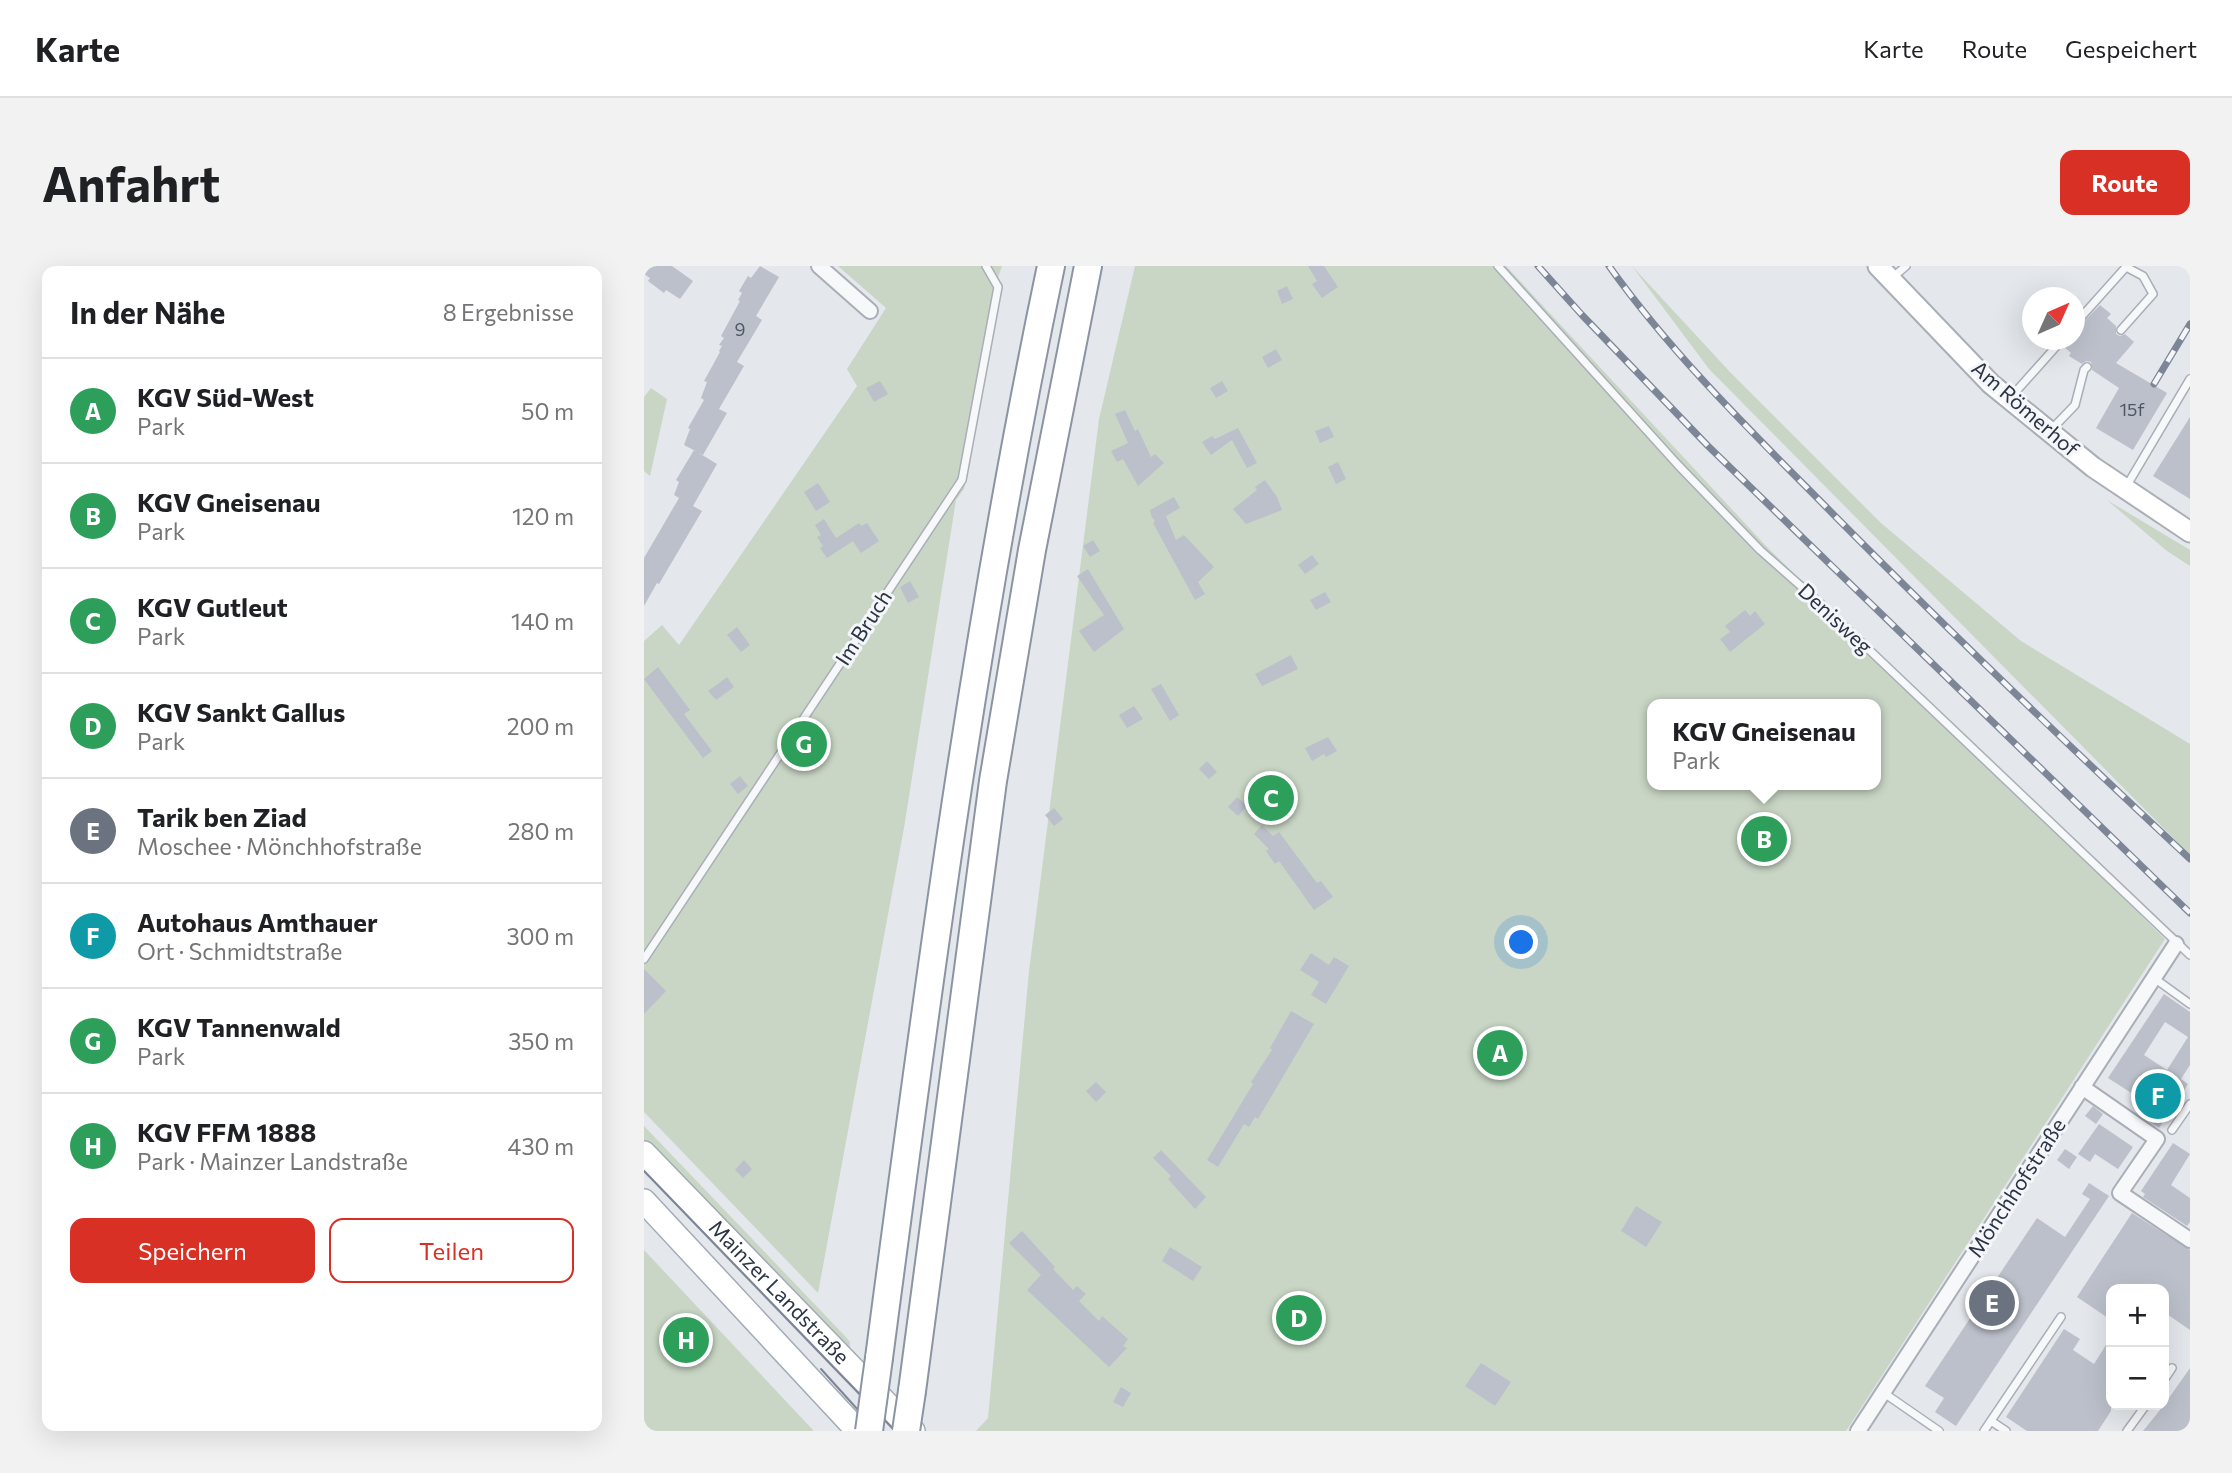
<!DOCTYPE html>
<html lang="de">
<head>
<meta charset="utf-8">
<style>
  body { margin:0; font-family:Commissioner,sans-serif; background:#f2f2f2; color:#202124 }
  .controls { position:absolute; right:21px; bottom:21px; display:grid; overflow:hidden; border-radius:14px; box-shadow:0 7px 28px #0002 }
  .controls button { width:63px; height:63px; display:grid; place-items:center; padding:0; border:0; border-bottom:2px solid #e0e0e0; background:#fff; color:#202124; font:35px sans-serif }
  .compass { position:absolute; left:1378px; top:21px; width:63px; height:63px; border-radius:50%; background:#fff; box-shadow:0 7px 28px #0002; rotate:45deg }
  .you { position:absolute; left:878px; top:677px; width:24px; height:24px; margin:-18px; border:5px solid #fff; border-radius:50%; background:#1a73e8; box-shadow:0 0 0 10px #1a73e833 }
  .badge { display:grid; place-items:center; width:46px; height:46px; border-radius:50%; background:#d93025; color:#fff; font-size:23px; font-weight:700 }
  .pin { position:absolute; translate:-50% -50%; border:4px solid #fff; box-shadow:0 2px 7px #0006 }
  .popup { position:absolute; left:1003px; top:433px; width:234px; height:91px; box-sizing:border-box; display:grid; place-content:center; border-radius:14px; background:#fff; filter:drop-shadow(0 2px 5px #0005); font-size:23px; white-space:nowrap; color:#757577 }
  .popup b { font-size:26px; color:#202124 }
  .popup::after { content:''; position:absolute; left:50%; top:100%; margin-left:-14px; border:14px solid transparent; border-top-color:#fff }
  .list { margin:0; padding:0; list-style:none }
  h2 { display:flex; justify-content:space-between; align-items:center; height:91px; margin:0; padding:0 28px; font-size:30px }
  h2 small { font-size:23px; font-weight:400; color:#757577 }
  .list li { display:grid; grid-template-columns:46px 1fr auto; gap:21px; align-items:center; box-sizing:border-box; height:105px; padding:0 28px; border-top:2px solid #e0e0e0 }
  .list b { display:block; font-size:26px; white-space:nowrap }
  .list p { margin:0; font-size:23px; white-space:nowrap; color:#757577 }
  .list em { font-size:23px; font-style:normal; color:#757577 }
  .actions { display:flex; gap:14px; padding:21px 28px }
  .actions a { flex:1; padding:16px 0; border:2px solid #d93025; border-radius:14px; text-align:center; font-size:24px; color:#d93025 }
  .actions .main { background:#d93025; color:#fff }
  .map { position:relative; flex:none; width:1546px; height:1165px; overflow:hidden; border-radius:14px }
  header { display:flex; align-items:center; gap:42px; box-sizing:border-box; height:98px; padding:0 35px; background:#fff; border-bottom:2px solid #e0e0e0 }
  header strong { font-size:33px }
  nav { display:flex; gap:38px; margin-inline-start:auto; font-size:24px }
  .intro { display:flex; align-items:center; justify-content:space-between; box-sizing:border-box; height:168px; padding:0 42px }
  h1 { margin:0; font-size:49px }
  .button { padding:18px 32px; border-radius:14px; background:#d93025; color:#fff; font-size:24px; font-weight:700 }
  main { display:flex; gap:42px; padding:0 42px }
  aside { flex:1; background:#fff; border-radius:14px; box-shadow:0 7px 28px #0002 }
  .map>svg:first-child { display:block }
</style>
</head>
<body>
<header>
<strong>Karte</strong>
<nav><a>Karte</a><a>Route</a><a>Gespeichert</a></nav>
</header>
<div class="intro"><h1>Anfahrt</h1><a class="button">Route</a></div>
<main>
<aside>
<h2>In der Nähe<small>8 Ergebnisse</small></h2>
<ul class="list">
<li><span class="badge" style="background:#2e9e5b">A</span><div><b>KGV Süd-West</b><p>Park</p></div><em>50 m</em></li>
<li><span class="badge" style="background:#2e9e5b">B</span><div><b>KGV Gneisenau</b><p>Park</p></div><em>120 m</em></li>
<li><span class="badge" style="background:#2e9e5b">C</span><div><b>KGV Gutleut</b><p>Park</p></div><em>140 m</em></li>
<li><span class="badge" style="background:#2e9e5b">D</span><div><b>KGV Sankt Gallus</b><p>Park</p></div><em>200 m</em></li>
<li><span class="badge" style="background:#6b7280">E</span><div><b>Tarik ben Ziad</b><p>Moschee · Mönchhofstraße</p></div><em>280 m</em></li>
<li><span class="badge" style="background:#0f9aa8">F</span><div><b>Autohaus Amthauer</b><p>Ort · Schmidtstraße</p></div><em>300 m</em></li>
<li><span class="badge" style="background:#2e9e5b">G</span><div><b>KGV Tannenwald</b><p>Park</p></div><em>350 m</em></li>
<li><span class="badge" style="background:#2e9e5b">H</span><div><b>KGV FFM 1888</b><p>Park · Mainzer Landstraße</p></div><em>430 m</em></li>
</ul>
<div class="actions"><a class="main">Speichern</a><a>Teilen</a></div>
</aside>
<div class="map">
<svg width="1546" height="1165" viewBox="0 0 1546 1165">
  <rect width="100%" height="100%" fill="#e4e7ec"/>
  <path fill="#c9d6c5" fill-rule="evenodd" d="M194,0H358L354,12L359,19L320,223L312,234L260,562L174,1027L0,846V375L18,359L35,379L213,120L203,103L242,42Z
    M491,0H862L1122,280L1521,673L1202,1165H332L344,1152L385,705L455,153ZM1008,438H1232V519H1008Z
    M988,0L1086,106L1237,257L1377,375L1546,478V589L1065,103Z
    M7,122L23,133L6,210L0,205V131Z
    M1463,234L1546,284V300L1523,285Z
    M0,860L201,1070L206,1076L205,1089L0,875Z
    M0,984L169,1164V1165H0Z"/>
  <path fill="#bbc0ca" fill-rule="evenodd" d="M0,0H28L49,15L36,33L22,24L20,27L4,15L6,12L0,8Z
    M116,0L135,11L112,50L118,54L93,96L100,100L75,143L83,147L59,189L40,179L46,163L44,162L60,134L57,132L63,116L60,115L76,86L75,85L78,80L75,79L80,72L77,70L96,35L94,34L98,27L95,25L104,10L107,12Z
    M664,0H680L694,21L678,32L668,18L673,15Z
    M643,20L649,33L638,38L633,25Z
    M1456,39L1467,48L1463,52L1472,60V68L1476,70L1481,68L1490,76L1472,97L1523,127L1489,184L1452,162L1475,122L1448,104L1447,96L1442,95L1438,98L1425,90L1427,87L1420,81L1424,74H1431V65Z
    M632,83L638,94L624,102L618,91Z
    M236,115L244,128L230,136L222,122Z
    M578,115L584,125L572,132L566,122Z
    M481,144L491,165L494,163L507,191L511,188L520,197L494,220L479,193L473,196L467,185L484,177L471,148Z
    M1546,151V233L1509,210Z
    M685,160L690,171L676,177L671,165Z
    M594,162L613,197L603,202L588,174L567,189L558,176L568,170L571,173Z
    M50,184L73,198L49,240L58,245L15,318L13,317L0,340V292L35,232L30,229L35,216L32,214Z
    M694,196L702,213L692,218L684,201Z
    M621,214L633,231L638,244L602,258L589,243L613,224L611,221Z
    M174,217L186,236L172,245L160,226Z
    M530,231L536,242L522,250L532,274L540,269L570,301L554,316L561,328L551,334L509,257L511,256L507,249L506,244Z
    M180,253L192,272L215,257L217,260L223,257L235,275L217,287L209,275L183,292L176,282L179,280L173,271L177,269L171,259Z
    M449,274L456,285L446,291L439,280Z
    M668,289L675,298L661,308L654,299Z
    M444,303L480,363L450,386L435,365L460,349L433,310Z
    M266,315L275,331L264,337L256,321Z
    M681,326L687,336L672,344L666,334Z
    M1101,344L1106,350L1111,345L1121,358L1086,386L1076,373L1086,366L1081,360Z
    M93,361L106,379L97,386L83,369Z
    M647,389L654,403L618,420L611,408Z
    M14,401L46,444L40,448L68,485L59,492L0,413Z
    M83,411L90,421L72,434L64,425Z
    M517,418L535,449L526,455L507,423Z
    M490,440L499,453L483,462L475,449Z
    M684,471L693,485L682,491L680,488L668,495L661,482Z
    M563,495L573,506L565,513L555,503Z
    M96,510L104,520L94,528L86,518Z
    M593,531L603,540L594,550L584,541Z
    M410,542L419,553L410,560L401,549Z
    M618,559L629,570L635,566L673,617L677,615L689,631L670,644L635,595L631,598L622,585L625,583L610,568Z
    M667,687L685,699L690,691L705,700L682,738L667,729L675,716L656,704Z
    M0,703L22,725L0,748Z
    M1520,728L1546,746V799L1537,813L1544,818L1515,862L1503,854L1511,842L1464,812ZM1521,756L1544,771L1523,804L1500,789Z
    M647,745L670,758L614,853L611,851L605,861L600,858L574,901L563,894L609,818L607,816L628,784L626,782Z
    M452,816L462,826L452,836L442,825Z
    M1449,840L1459,848L1452,858L1441,850Z
    M1455,858L1489,881L1474,903L1451,888L1446,896L1434,888Z
    M1529,877L1546,888L1527,919L1546,932V956L1543,960L1499,931L1501,928L1497,925Z
    M1421,883L1433,891L1425,903L1413,894Z
    M517,884L562,931L551,943L524,913L527,910L509,892Z
    M100,894L108,903L99,912L91,904Z
    M1445,917L1465,930L1312,1160L1291,1146L1300,1132L1281,1120L1393,952L1421,971L1446,933L1438,928Z
    M992,940L1018,956L1002,981L977,965Z
    M1488,947L1546,984V1064L1520,1046V1023H1467V1054L1433,1031Z
    M378,965L411,1001L409,1003L429,1024L433,1020L442,1028L435,1035L455,1055L458,1050L484,1073L479,1080L483,1082L465,1101L383,1024L397,1009L365,977Z
    M526,981L558,1001L549,1015L518,995Z
    M1420,1063L1436,1073L1429,1084L1450,1098L1467,1071V1145L1454,1165H1383L1362,1151Z
    M837,1097L867,1116L851,1140L821,1120Z
    M1546,1102V1165H1499L1520,1139Z
    M477,1121L487,1127L479,1141L469,1136Z"/>
  <g fill="none" stroke-linecap="round" stroke-linejoin="round">
    <defs>
      <path id="service" d="M854,0L1034,199L1116,284L1176,337L1546,689
        M1249,11L1262,0
        M1430,59L1482,1L1499,10L1509,28L1477,64
        M1367,131L1418,74
        M1406,165L1431,139L1440,104L1443,101
        M1482,221L1546,113
        M0,693L318,214L354,21L342,0
        M1510,712L1546,738
        M1528,864L1546,838
        M1520,1114L1528,1102
        M1240,1127L1295,1165
        M1347,1155L1362,1165
        M1340,1165L1417,1051
        M1483,1165L1502,1139"/>
      <path id="minor" d="M175,0L226,45
        M1438,821L1513,873L1476,927L1546,974
        M1214,1165L1532,678"/>
      <path id="secondary" d="M1234,0L1347,118L1449,201L1546,266"/>
      <g id="primary">
        <path id="s1" d="M0,887L269,1165"/>
        <path d="M0,935L214,1165"/>
      </g>
      <path id="motorway" d="M235,1092C283,727 331,361 407,0
        M268,1125L349,515L388,284L444,0"/>
    </defs>
    <use href="#service" stroke="#a9aeb7" stroke-width="10"/>
    <use href="#minor" stroke="#a9aeb7" stroke-width="18"/>
    <use href="#secondary" stroke="#a9aeb7" stroke-width="23"/>
    <use href="#primary" stroke="#a3abb8" stroke-width="26"/>
    <use href="#motorway" stroke="#8b94a3" stroke-width="30"/>
    <use href="#service" stroke="#f7f8fa" stroke-width="7"/>
    <use href="#minor" stroke="#f7f8fa" stroke-width="14"/>
    <use href="#secondary" stroke="#fff" stroke-width="19"/>
    <use href="#primary" stroke="#fff" stroke-width="23"/>
    <use href="#motorway" stroke="#fff" stroke-width="26"/>
    <path stroke="#7d8696" stroke-width="2" d="M0,905L251,1165
      M177,1103L233,1165"/>
    <defs>
      <path id="rail" d="M894,0L938,49L1064,180L1546,647
        M965,0C1030,91 1110,168 1188,247C1305,365 1425,480 1546,593
        M1510,118L1546,58"/>
    </defs>
    <use href="#rail" stroke="#7d8696" stroke-width="7"/>
    <use href="#rail" stroke="#f4f6f9" stroke-width="4.5" stroke-dasharray="13" stroke-linecap="butt"/>
    <defs>
      <path id="motorway-bridge" d="M225,1165L235,1092
        M262,1165L268,1125"/>
    </defs>
    <use href="#motorway-bridge" stroke="#8b94a3" stroke-width="30" stroke-linecap="butt"/>
    <use href="#motorway-bridge" stroke="#fff" stroke-width="26"/>
  </g>
  <g text-anchor="middle" stroke-width="6" stroke-linejoin="round" paint-order="stroke">
    <g font-size="18" fill="#4f5766">
      <text x="96" y="70">9</text>
      <text x="1488" y="150">15f</text>
    </g>
    <g font-size="21" fill="#2b3445" stroke="#f4f6f9">
      <text transform="translate(1381 143) rotate(41)" y="7">Am Römerhof</text>
      <text transform="translate(1191 353) rotate(43)" y="7">Denisweg</text>
      <text transform="translate(220 362) rotate(-57)" y="7">Im Bruch</text>
      <text transform="translate(1373 922) rotate(-57)" y="7">Mönchhofstraße</text>
      <text dy="7" stroke="none"><textPath href="#s1" startOffset="194">Mainzer Landstraße</textPath></text>
    </g>
  </g>
</svg>
<div class="controls">
<button>+</button>
<button>−</button>
</div>
<svg class="compass" viewBox="-18 -18 36 36"><path d="M0-13l5 13h-10z" fill="#e53935"/><path d="M0 13l5-13h-10z" fill="#757577"/></svg>
<div class="you"></div>
<div class="pin badge" style="left:856px;top:787px;background:#2e9e5b">A</div>
<div class="pin badge" style="left:1120px;top:573px;background:#2e9e5b">B</div>
<div class="popup"><b>KGV Gneisenau</b>Park</div>
<div class="pin badge" style="left:627px;top:532px;background:#2e9e5b">C</div>
<div class="pin badge" style="left:655px;top:1052px;background:#2e9e5b">D</div>
<div class="pin badge" style="left:1348px;top:1037px;background:#6b7280">E</div>
<div class="pin badge" style="left:1514px;top:830px;background:#0f9aa8">F</div>
<div class="pin badge" style="left:160px;top:478px;background:#2e9e5b">G</div>
<div class="pin badge" style="left:42px;top:1074px;background:#2e9e5b">H</div>
</div>
</main>
</body>
</html>
